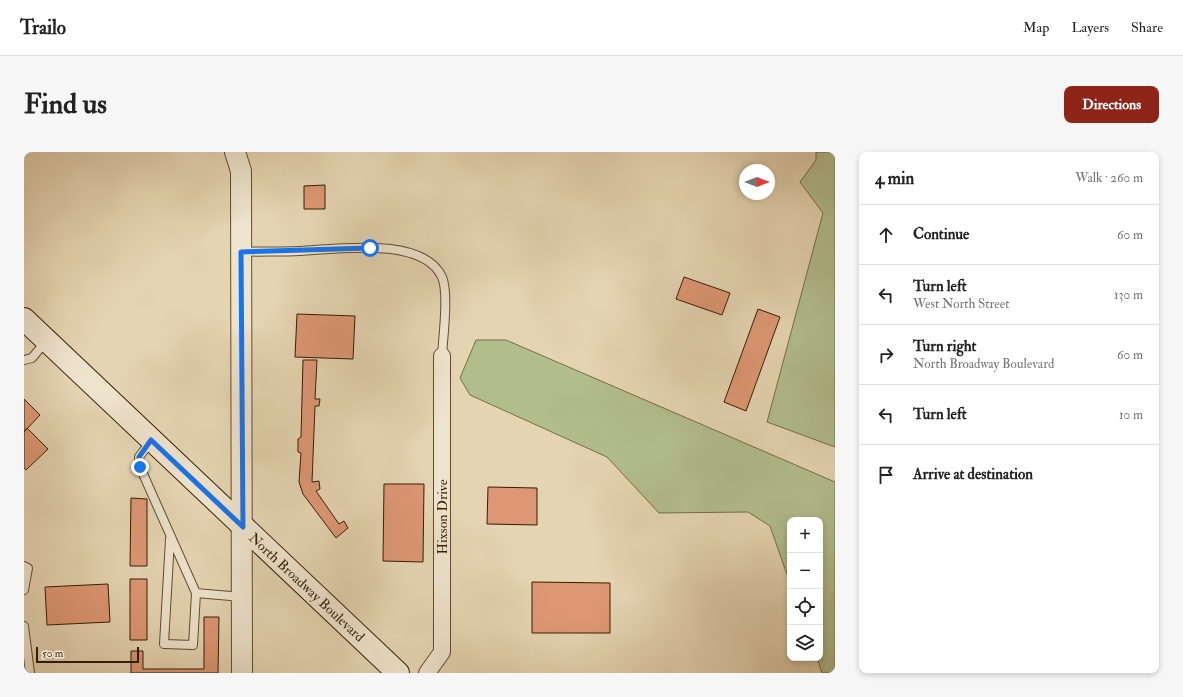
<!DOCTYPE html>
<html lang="en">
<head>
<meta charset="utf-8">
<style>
  body { margin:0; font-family:"IM FELL Double Pica",serif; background:#f6f6f6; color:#222 }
  .controls { position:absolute; right:12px; bottom:12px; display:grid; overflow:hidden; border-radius:8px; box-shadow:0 2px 6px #0003 }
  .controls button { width:36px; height:36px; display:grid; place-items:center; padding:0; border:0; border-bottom:1px solid #e0e0e0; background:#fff; color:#222; font:20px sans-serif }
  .compass { position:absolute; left:715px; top:12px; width:36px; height:36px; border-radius:50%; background:#fff; box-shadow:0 2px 6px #0003; rotate:90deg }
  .scale { position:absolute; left:12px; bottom:10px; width:103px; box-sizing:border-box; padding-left:4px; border:2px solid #351e00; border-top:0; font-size:11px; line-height:14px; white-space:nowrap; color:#351e00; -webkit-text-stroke:3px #eee3cd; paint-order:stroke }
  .stop { position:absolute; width:12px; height:12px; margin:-9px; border:3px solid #1a73e8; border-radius:50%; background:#fff }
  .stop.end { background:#1a73e8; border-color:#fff; box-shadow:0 1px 4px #0008 }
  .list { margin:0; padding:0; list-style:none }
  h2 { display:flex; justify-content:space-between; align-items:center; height:52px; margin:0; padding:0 16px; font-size:17px }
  h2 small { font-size:13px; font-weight:400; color:#767676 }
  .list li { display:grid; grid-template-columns:26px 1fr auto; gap:12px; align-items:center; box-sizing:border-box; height:60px; padding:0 16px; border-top:1px solid #e0e0e0 }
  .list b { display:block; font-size:15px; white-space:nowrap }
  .list p { margin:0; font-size:13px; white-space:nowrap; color:#767676 }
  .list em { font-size:13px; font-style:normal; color:#767676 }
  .icon { flex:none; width:22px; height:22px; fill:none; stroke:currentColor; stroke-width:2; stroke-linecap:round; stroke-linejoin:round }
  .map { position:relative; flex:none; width:811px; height:521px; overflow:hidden; border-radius:8px }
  header { display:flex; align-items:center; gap:24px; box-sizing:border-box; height:56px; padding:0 20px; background:#fff; border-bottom:1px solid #e0e0e0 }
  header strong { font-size:19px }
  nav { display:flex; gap:22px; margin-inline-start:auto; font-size:14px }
  .intro { display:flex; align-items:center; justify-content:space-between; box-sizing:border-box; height:96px; padding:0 24px }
  h1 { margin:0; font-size:28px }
  .button { padding:10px 18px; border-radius:8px; background:#8f2418; color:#fff; font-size:14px; font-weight:700 }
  main { display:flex; gap:24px; padding:0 24px }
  aside { flex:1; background:#fff; border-radius:8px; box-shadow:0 2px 6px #0003 }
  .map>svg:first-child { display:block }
</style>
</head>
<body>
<header>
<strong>Trailo</strong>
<nav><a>Map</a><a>Layers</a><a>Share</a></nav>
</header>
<div class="intro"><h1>Find us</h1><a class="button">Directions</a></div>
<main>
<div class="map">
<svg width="811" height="521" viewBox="0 0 811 521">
  <rect width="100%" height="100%" fill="#e5d4b2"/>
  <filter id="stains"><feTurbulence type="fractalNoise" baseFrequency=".005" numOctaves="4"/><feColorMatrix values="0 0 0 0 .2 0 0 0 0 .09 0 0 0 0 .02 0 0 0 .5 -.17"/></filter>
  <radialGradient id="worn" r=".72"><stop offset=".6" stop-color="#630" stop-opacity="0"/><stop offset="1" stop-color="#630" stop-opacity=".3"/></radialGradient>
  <path fill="#b2bd8e" stroke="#746e47" d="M792,0H811V295L743,270L799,61L776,30L792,8Z
    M452,188H482L811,330V521H798L793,506H796V368H766V431L746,374L724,360L635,361L583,305L446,243L436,226Z"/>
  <path fill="#dd9774" stroke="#351e00" d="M301,33V57H280V34Z
    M660,125L706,141L698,163L652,147Z
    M734,157L756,165L722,259L700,250Z
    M273,162L331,164L329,207L271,205Z
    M279,208H293L291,247H296L295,254H291L288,330L295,329L296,337L292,339L315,372L320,369L324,376L312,386L279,342L275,330L277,301L274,300V287L277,285Z
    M0,247L16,263L0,280Z
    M3,276L24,297L2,318L0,316V280Z
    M360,332H400L399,410L359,409Z
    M464,335L513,336V373L463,372Z
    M107,346L123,347V414H106Z
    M106,427H123V488H106Z
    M508,430L586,431V481H508Z
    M84,432L86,470L23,473L21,435Z
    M180,465H195L194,521H107V499H119V517H180Z"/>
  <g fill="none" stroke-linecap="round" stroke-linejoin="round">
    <defs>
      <path id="service" d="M218,100C237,99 257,100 276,99C313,97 399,84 418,125C425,141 419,185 418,204
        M0,208L8,206L22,189
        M127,289L115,305L116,315L172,441L218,445
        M146,387L140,492L169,493L172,441
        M0,414L4,416L0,438
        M0,474L6,521"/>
      <path id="minor" d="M403,521L418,500V204"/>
      <path id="tertiary" d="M211,0L217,19L218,521"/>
      <path id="secondary" d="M0,167L374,521"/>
    </defs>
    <use href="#service" stroke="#614c2c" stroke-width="10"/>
    <use href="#minor" stroke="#614c2c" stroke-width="18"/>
    <use href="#tertiary" stroke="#614c2c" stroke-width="22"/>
    <use href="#secondary" stroke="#351e00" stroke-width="24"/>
    <use href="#service" stroke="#eee3cd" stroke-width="8"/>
    <use href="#minor" stroke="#eee3cd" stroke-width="16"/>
    <use href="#tertiary" stroke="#eee3cd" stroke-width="20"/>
    <use href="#secondary" stroke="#eee3cd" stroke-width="22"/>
  </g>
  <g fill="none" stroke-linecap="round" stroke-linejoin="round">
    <path stroke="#1a73e8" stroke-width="5" d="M116,315L115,305L127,288L219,375L217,100L346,96"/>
  </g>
  <g text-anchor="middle" stroke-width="4" stroke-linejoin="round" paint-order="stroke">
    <g font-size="14" fill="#351e00" stroke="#eee3cd">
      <text transform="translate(418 365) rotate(-90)" y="5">Hixson Drive</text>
      <text transform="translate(283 435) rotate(43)" y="5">North Broadway Boulevard</text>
    </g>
  </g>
  <rect width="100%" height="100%" filter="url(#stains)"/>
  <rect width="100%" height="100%" fill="url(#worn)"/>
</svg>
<div class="controls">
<button>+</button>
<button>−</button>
<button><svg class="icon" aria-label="locate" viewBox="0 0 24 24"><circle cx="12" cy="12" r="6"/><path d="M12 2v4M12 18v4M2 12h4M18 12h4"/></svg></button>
<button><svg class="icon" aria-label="layers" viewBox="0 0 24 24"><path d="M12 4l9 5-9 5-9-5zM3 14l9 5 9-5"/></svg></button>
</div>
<svg class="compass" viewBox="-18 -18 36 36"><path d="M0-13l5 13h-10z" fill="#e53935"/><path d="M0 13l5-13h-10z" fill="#767676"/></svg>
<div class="scale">50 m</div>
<div class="stop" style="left:346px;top:96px"></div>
<div class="stop end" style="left:116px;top:315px"></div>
</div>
<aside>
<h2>4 min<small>Walk · 260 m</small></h2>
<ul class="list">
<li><svg class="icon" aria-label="ahead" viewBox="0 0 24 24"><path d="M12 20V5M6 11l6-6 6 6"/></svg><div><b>Continue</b></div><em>60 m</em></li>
<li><svg class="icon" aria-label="left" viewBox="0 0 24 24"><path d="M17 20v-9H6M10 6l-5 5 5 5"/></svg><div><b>Turn left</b><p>West North Street</p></div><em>130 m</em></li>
<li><svg class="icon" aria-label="right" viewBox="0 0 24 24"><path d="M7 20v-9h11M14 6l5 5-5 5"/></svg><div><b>Turn right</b><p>North Broadway Boulevard</p></div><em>60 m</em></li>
<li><svg class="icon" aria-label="left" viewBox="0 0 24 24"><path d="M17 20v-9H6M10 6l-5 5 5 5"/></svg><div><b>Turn left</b></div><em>10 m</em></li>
<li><svg class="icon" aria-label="arrive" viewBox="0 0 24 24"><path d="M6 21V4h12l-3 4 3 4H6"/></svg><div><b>Arrive at destination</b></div></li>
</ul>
</aside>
</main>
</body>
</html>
